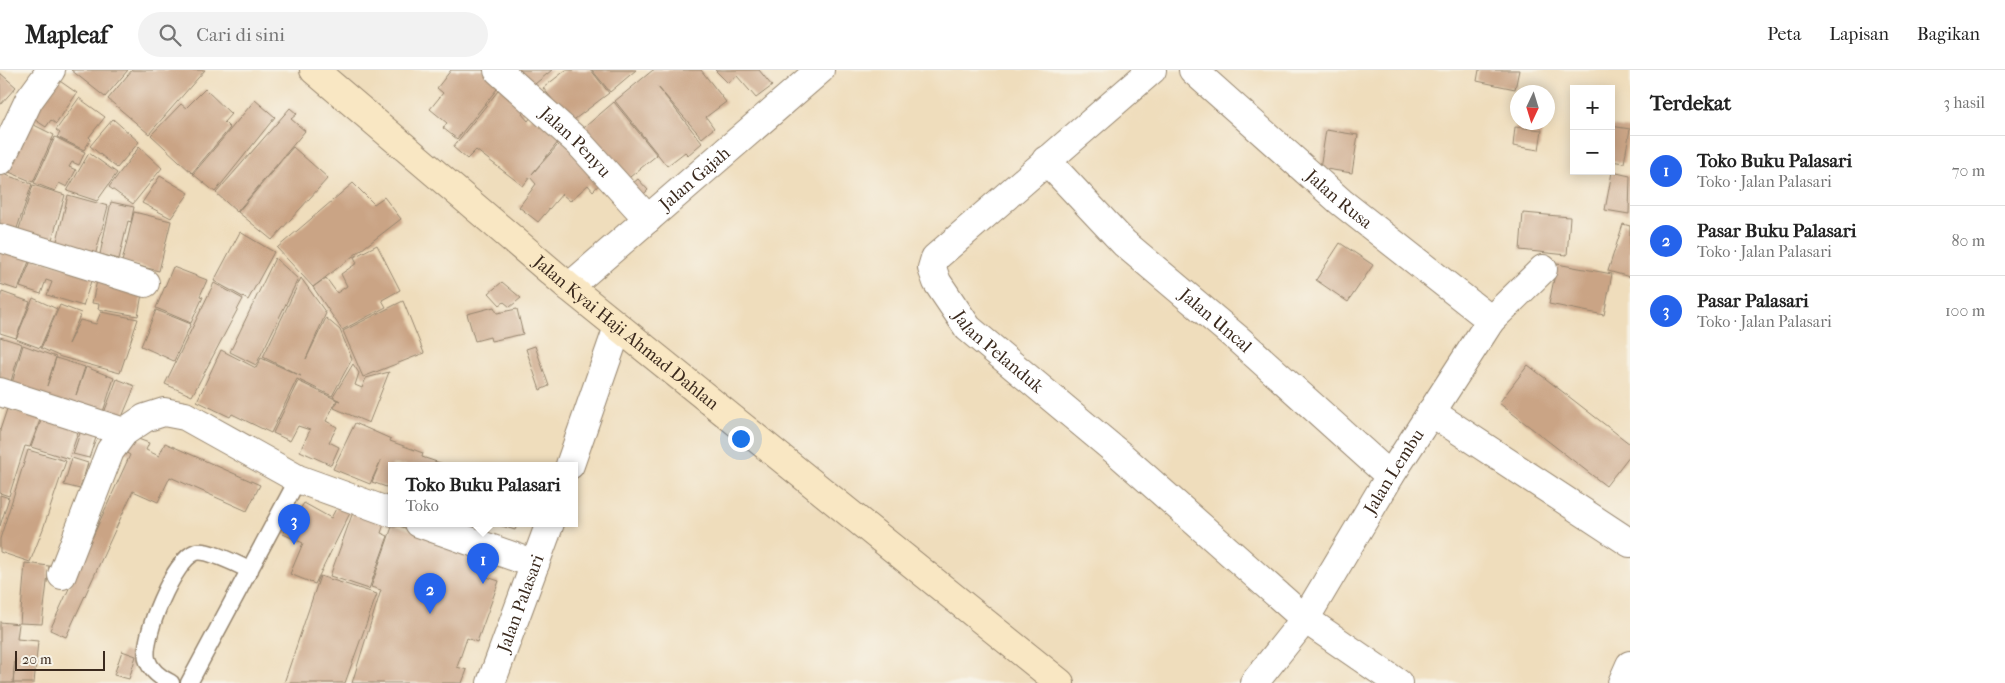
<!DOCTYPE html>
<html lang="id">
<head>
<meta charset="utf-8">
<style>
  body { margin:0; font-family:"IM FELL French Canon",serif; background:#f2f2f2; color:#222 }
  .controls { position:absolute; right:15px; top:15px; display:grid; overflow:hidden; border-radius:0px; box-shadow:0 2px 12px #0003 }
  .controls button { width:45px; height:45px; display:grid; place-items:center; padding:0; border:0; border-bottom:1px solid #e0e0e0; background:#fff; color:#222; font:25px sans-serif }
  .compass { position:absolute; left:1510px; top:15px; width:45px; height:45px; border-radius:50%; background:#fff; box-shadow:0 2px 12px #0003; rotate:184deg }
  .scale { position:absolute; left:15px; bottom:12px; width:90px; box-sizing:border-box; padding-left:5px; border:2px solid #3b2a1e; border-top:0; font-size:14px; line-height:18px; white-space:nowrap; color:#3b2a1e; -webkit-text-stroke:4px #f7f3e8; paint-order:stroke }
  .you { position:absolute; left:740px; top:368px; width:18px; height:18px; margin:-12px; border:4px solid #fff; border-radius:50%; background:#1a73e8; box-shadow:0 0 0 8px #1a73e833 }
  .badge { display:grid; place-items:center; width:32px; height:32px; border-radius:50%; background:#2563eb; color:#fff; font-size:16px; font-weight:700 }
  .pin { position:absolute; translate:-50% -41px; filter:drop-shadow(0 1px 2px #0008) }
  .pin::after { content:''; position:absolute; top:26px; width:18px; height:15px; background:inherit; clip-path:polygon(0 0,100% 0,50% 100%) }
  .popup { position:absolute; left:388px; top:392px; width:190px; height:65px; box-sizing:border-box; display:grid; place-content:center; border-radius:0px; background:#fff; filter:drop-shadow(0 1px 4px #0005); font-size:16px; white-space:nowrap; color:#767676 }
  .popup b { font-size:19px; color:#222 }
  .popup::after { content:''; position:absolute; left:50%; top:100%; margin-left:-10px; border:10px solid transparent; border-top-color:#fff }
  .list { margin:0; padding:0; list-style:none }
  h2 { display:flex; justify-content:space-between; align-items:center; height:65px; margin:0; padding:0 20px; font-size:21px }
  h2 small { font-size:16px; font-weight:400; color:#767676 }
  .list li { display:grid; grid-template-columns:32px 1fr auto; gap:15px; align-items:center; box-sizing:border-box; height:70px; padding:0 20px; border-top:1px solid #e0e0e0 }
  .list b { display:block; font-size:19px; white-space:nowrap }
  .list p { margin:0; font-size:16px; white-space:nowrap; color:#767676 }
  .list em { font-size:16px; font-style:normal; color:#767676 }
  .icon { flex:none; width:28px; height:28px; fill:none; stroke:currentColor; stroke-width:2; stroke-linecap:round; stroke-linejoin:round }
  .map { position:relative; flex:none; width:1630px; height:613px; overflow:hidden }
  header { display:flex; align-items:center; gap:30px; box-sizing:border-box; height:70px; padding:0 25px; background:#fff; border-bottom:1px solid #e0e0e0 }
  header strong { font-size:24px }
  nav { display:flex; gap:28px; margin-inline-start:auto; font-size:18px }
  .search { width:350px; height:45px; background:#f2f2f2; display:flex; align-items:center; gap:12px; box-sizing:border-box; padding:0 18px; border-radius:28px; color:#767676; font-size:19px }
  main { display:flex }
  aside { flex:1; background:#fff }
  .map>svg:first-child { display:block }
</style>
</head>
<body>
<header>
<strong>Mapleaf</strong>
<div class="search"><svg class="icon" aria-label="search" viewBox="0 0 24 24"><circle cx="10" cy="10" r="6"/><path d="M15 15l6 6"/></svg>Cari di sini</div>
<nav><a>Peta</a><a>Lapisan</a><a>Bagikan</a></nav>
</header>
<main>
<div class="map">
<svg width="1630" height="613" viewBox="0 0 1630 613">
  <rect width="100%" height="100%" fill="#f7f3e8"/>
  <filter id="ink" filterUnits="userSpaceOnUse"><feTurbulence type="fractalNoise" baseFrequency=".02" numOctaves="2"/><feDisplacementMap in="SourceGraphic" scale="10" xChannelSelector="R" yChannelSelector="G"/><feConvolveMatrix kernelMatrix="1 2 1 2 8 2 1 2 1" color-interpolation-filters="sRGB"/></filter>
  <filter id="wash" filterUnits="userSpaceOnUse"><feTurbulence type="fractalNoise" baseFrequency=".0096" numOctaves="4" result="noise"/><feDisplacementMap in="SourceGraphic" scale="20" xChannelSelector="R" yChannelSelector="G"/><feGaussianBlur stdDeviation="1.12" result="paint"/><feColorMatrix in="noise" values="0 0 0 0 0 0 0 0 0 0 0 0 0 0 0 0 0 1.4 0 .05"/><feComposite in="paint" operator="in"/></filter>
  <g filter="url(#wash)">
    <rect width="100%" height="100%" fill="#efddbc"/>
    <g id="blocks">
      <path fill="#caa485" d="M71,0H128L105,27Z
        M132,0H205L149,64L108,29Z
        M451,0H493L505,9L457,69L443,58L447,53L430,39L443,23L437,18Z
        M500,0H552L524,23Z
        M566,0H591L609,23L571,52L543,18Z
        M592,0H636L610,22Z
        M653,0H701L726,32L706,47L714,58L702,68L658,17L702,73L688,85L685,82L667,96L615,31Z
        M715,0H759L772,16L756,28L737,6L728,13Z
        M1479,0H1519L1515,19L1477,11Z
        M0,3L16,17L0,35Z
        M54,7L77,23L56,54L51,50L46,57L29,46Z
        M506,11L530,34L522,44L528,51L536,41L564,65L532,104L566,66L605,108L593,121L588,115L570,131L562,124L538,152L519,137L536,114L530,107L523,116L476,80L467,89L453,77Z
        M205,19L231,44L224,52L230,58L192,103L151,65L181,34L186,38Z
        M79,28L105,47L89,67L91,69L84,80L57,67L60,63L56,60Z
        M255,30L275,47L215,122L193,104Z
        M614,32L657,85L625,111L579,62Z
        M290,38L297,44L291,49L305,61L237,142L216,123Z
        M113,49L139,72L117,98L90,76Z
        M24,50L54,65L33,112L2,99Z
        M1611,56L1630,59L1624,93L1611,91Z
        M1515,57L1542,60L1539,80L1513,76Z
        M1326,60L1358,65L1352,103L1320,98Z
        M55,67L85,82L79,95L72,92L69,97L76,100L67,117L59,113L55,121L34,113Z
        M139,77L162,98L133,134L109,117Z
        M293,77L328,108L272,170L238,142Z
        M89,83L117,103L97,131L67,121Z
        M1612,102L1630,106L1629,144L1605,140Z
        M0,103L32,114L15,164L0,159Z
        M160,106L189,123L171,148L142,133Z
        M638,109L648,120L636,131L626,119Z
        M353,113L374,134L384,127L401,149L313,217L277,178Z
        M33,115L65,125L51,173L17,165Z
        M68,125L108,136L95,186L56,175Z
        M111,132L134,137L131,152L128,151L119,189L100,184Z
        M134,142L171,151L159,201L122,192Z
        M1523,143L1570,147L1567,185L1520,180Z
        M1623,154L1630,156V207L1608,201Z
        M240,162L274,182L248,230L214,211Z
        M1340,173L1373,195L1348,232L1316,210Z
        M0,175L31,186L18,220L0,214Z
        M377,175L400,220L382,230L386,237L342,260L313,217L326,208L337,223L347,216L341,204L357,193L354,187Z
        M32,188L93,205L83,236L47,225L52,212L46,210L41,224L20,217Z
        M275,188L298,209L256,295L230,282Z
        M1557,194L1612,204L1604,245L1549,234Z
        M173,197L207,210L200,226L203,227L191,253L156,238Z
        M98,206L142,224L138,246L98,239L99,234L92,233Z
        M301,208L326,243L306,289L326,248L340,260L352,289L332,326L297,309L271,363L232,344L230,347L197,331L221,280L256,298L261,288L301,306L263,287Z
        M502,212L521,228L510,237L504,232L500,235L489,223Z
        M214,213L243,229L192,326L165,314Z
        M2,222L30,232L16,268L0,263V229Z
        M33,228L57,239L40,278L16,269Z
        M403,231L424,283L363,307L343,261Z
        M60,235L81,243L68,274L80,250L96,254L101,242L138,249L120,303L61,287L41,278Z
        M494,237L497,243L517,239L523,264L491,271L490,267L475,271L467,244Z
        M156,240L191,254L174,291L141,276Z
        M0,267L22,274L8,321L0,319Z
        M23,275L56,287L47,316L56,288L85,297L76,325L86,297L114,308L101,348L10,320Z
        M535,276L549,316L540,320L526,279Z
        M353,294L359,303L355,315L362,318L366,308L389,302L369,353L334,338L338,330L340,331L333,327Z
        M1528,295L1630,374V385L1606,416L1499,333Z
        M117,309L135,316L122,347L115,344L112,352L102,348Z
        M298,311L337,330L326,351L337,357L329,372L339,377L331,395L300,381L310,360L298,356L290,371L273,363Z
        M30,338L43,342L30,377L25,376L9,426L0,423V360L7,339L27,345Z
        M44,343L81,354L69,389L31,377Z
        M355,353L391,369L390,371L423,383L422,387L446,395H392V419L372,412L381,390L370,414L333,399Z
        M82,357L98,362L89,388L73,384Z
        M130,366L149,373L146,380L159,386L165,373L260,415L247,441L170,407L158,432L133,421L66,567L50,560L130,385L123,381Z
        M28,380L66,391L43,459L30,492L0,482V469Z
        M72,388L88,393L80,419L64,415Z
        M0,425L9,428L0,456Z
        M304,433L331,448L338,435L351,441L315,514L290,504L303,473L283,464L293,446L295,447Z
        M353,442L385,451L381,463L388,466L369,519L330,506Z
        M492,453H518L515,460Z
        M393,454L490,486L484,503L488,504L487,507L499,511L477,572L467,568L457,597L467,600L462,613H352L381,520L371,517Z
        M25,493L49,496L42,554L20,553Z
        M320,506L377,524L345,613H284Z
        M0,552L19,554L17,569L38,571L34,613H13L15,589L13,613H0Z
        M122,581L136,586L129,609L114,605Z"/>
    </g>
  </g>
  <g filter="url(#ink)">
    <use href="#blocks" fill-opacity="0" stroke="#95846d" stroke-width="1"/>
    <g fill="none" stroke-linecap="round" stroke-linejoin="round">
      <defs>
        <path id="service" d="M171,613C161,608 150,600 147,589C142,567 174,489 196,482C208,479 238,495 250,500
          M189,613L298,409"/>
        <g id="minor">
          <path id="s1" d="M498,0L579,73L648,149"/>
          <path id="s2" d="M1152,0L935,188L932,198L937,212L968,258L1118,383L1305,549L1398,613"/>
          <path id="s3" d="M1193,0L1341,132L1491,250"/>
          <path id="s4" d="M1046,90L1124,173L1238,269L1390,406"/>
          <path d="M0,91L29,30L51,0"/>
          <path d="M0,168L145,213"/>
          <path id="s5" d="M569,217L820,0"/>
          <path d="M0,322L124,362"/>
          <path d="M1431,342L1630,473"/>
          <path d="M419,453L535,494"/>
          <path d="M62,505L110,381L124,362L145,348L164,342L185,346L298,409L392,443"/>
          <path id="s6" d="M1254,613L1305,549L1390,406L1491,250L1543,199"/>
          <path d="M1622,613L1630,595"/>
        </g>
        <g id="tertiary">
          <path d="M570,395L618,257"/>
          <path id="s7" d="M491,613L550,453"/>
        </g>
        <g id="secondary">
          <path id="s8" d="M314,0L569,217L1060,613"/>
        </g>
      </defs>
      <use href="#service" stroke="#95846d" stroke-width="19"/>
      <use href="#minor" stroke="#95846d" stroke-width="30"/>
      <use href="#tertiary" stroke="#95846d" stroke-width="30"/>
      <use href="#secondary" stroke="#95846d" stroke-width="30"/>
      <use href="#service" stroke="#fff" stroke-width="16"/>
      <use href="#minor" stroke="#fff" stroke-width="28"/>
      <use href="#tertiary" stroke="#fff" stroke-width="28"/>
      <use href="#secondary" stroke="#f9e7c3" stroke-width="28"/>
    </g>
  </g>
  <g text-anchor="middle" stroke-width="4" stroke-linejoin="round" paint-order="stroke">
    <g font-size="18" fill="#3b2a1e" stroke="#f7f3e8">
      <text dy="6" stroke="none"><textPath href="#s1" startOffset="106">Jalan Penyu</textPath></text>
      <text dy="6" stroke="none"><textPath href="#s5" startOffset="166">Jalan Gajah</textPath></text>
      <text dy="6" stroke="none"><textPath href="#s3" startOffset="195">Jalan Rusa</textPath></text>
      <text dy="6" stroke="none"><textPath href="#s4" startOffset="234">Jalan Uncal</textPath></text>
      <text dy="6" stroke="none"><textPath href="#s8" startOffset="408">Jalan Kyai Haji Ahmad Dahlan</textPath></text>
      <text dy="6" stroke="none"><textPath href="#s2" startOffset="406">Jalan Pelanduk</textPath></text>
      <text dy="6" stroke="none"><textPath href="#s6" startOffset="254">Jalan Lembu</textPath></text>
      <text dy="6" stroke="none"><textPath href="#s7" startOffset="85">Jalan Palasari</textPath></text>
    </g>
  </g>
</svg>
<div class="controls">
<button>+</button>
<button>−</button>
</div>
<svg class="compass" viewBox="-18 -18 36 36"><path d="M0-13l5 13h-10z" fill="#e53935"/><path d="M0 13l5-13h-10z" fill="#767676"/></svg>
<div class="scale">20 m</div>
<div class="you"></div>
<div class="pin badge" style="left:483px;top:514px">1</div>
<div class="popup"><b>Toko Buku Palasari</b>Toko</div>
<div class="pin badge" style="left:430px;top:544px">2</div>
<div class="pin badge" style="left:294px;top:475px">3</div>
</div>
<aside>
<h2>Terdekat<small>3 hasil</small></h2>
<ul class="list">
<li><span class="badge">1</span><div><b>Toko Buku Palasari</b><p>Toko · Jalan Palasari</p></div><em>70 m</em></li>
<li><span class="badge">2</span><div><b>Pasar Buku Palasari</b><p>Toko · Jalan Palasari</p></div><em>80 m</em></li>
<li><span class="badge">3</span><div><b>Pasar Palasari</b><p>Toko · Jalan Palasari</p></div><em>100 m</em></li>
</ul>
</aside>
</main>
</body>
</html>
